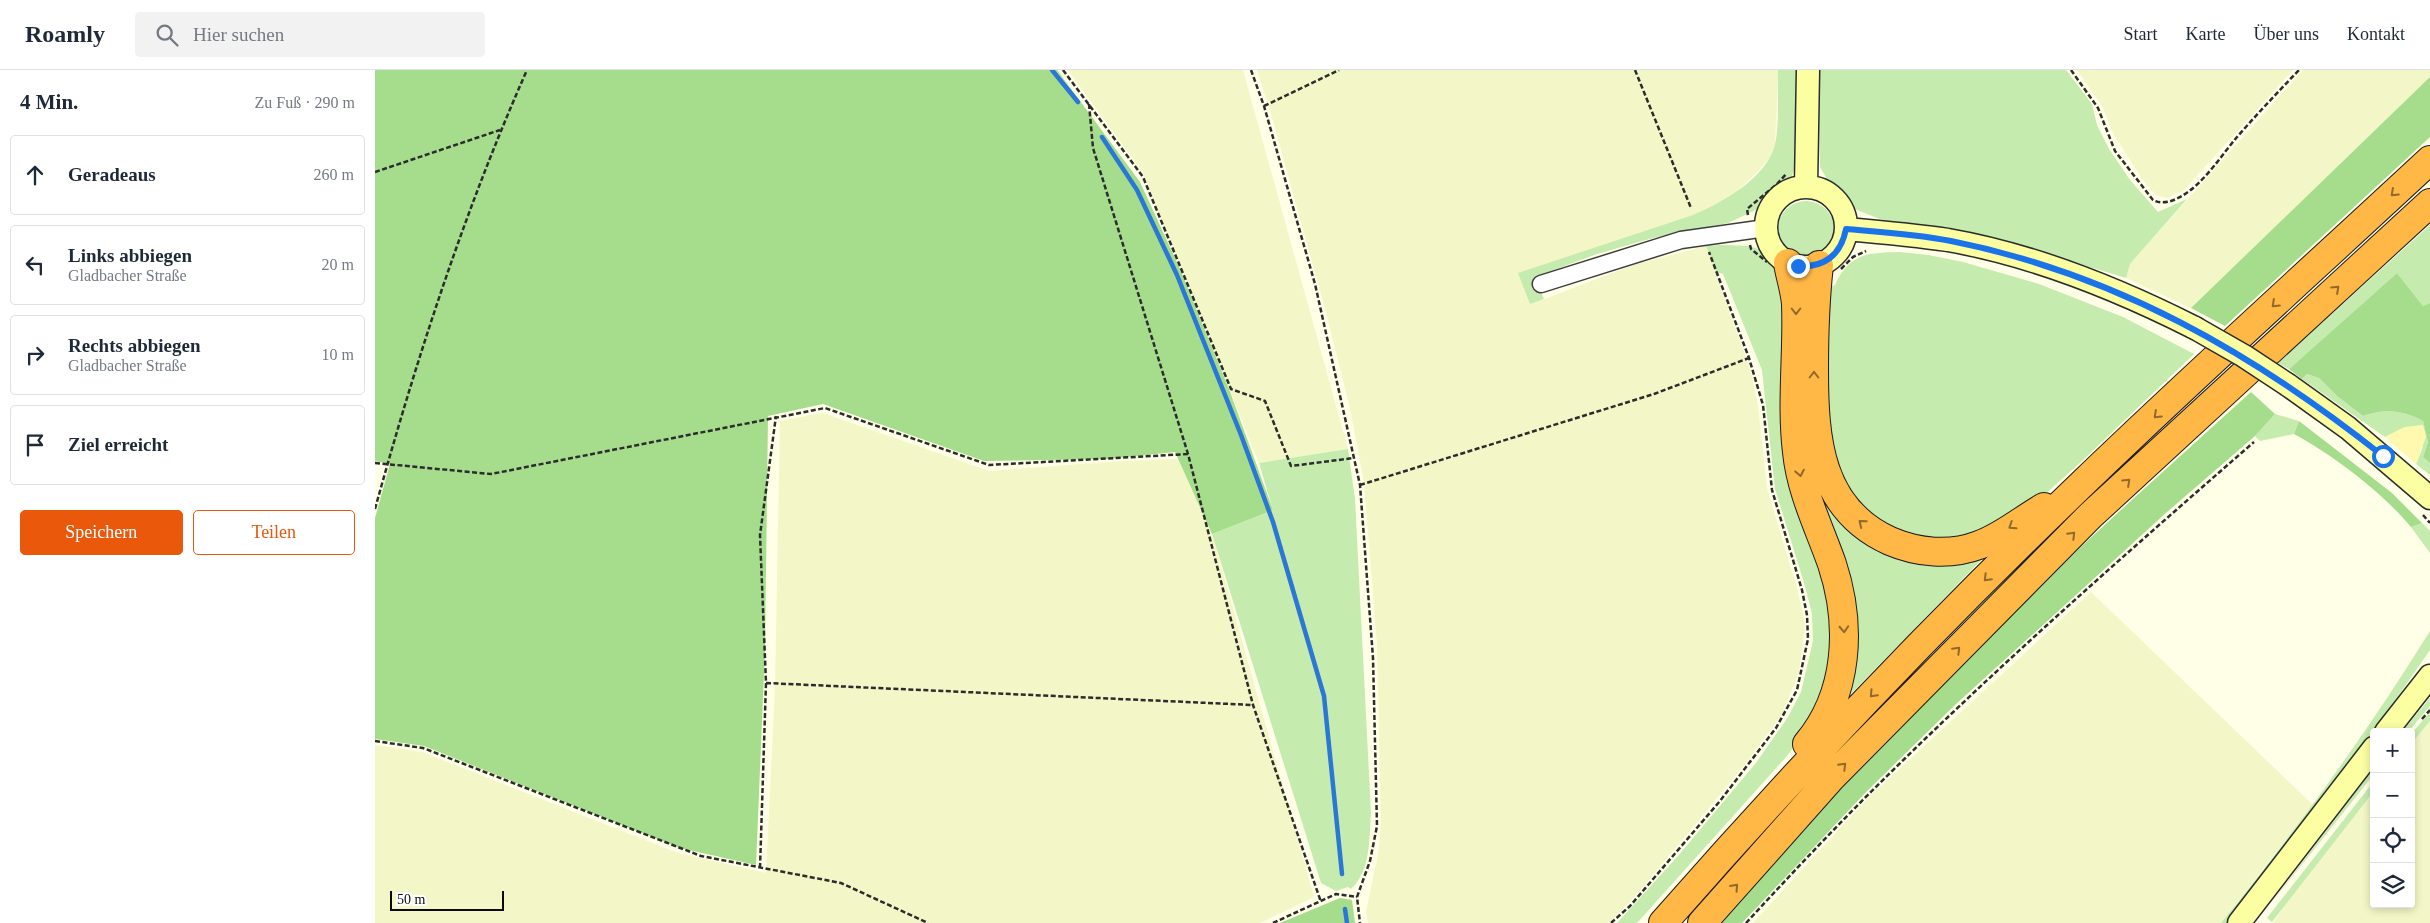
<!DOCTYPE html>
<html lang="de">
<head>
<meta charset="utf-8">
<style>
  body { margin:0; font-family:Georgia,serif; background:#f2f2f3; color:#1f2937 }
  .controls { position:absolute; right:15px; bottom:15px; display:grid; overflow:hidden; border-radius:5px; box-shadow:0 2px 8px #0003 }
  .controls button { width:45px; height:45px; display:grid; place-items:center; padding:0; border:0; border-bottom:1px solid #e0e1e3; background:#fff; color:#1f2937; font:25px sans-serif }
  .scale { position:absolute; left:15px; bottom:12px; width:114px; box-sizing:border-box; padding-left:5px; border:2px solid #0a0a0a; border-top:0; font-size:14px; line-height:18px; white-space:nowrap; color:#0a0a0a; -webkit-text-stroke:4px #fff; paint-order:stroke }
  .stop { position:absolute; width:15px; height:15px; margin:-11px; border:4px solid #1a73e8; border-radius:50%; background:#fff }
  .stop.end { background:#1a73e8; border-color:#fff; box-shadow:0 1px 5px #0008 }
  .list { margin:0; padding:0; list-style:none }
  h2 { display:flex; justify-content:space-between; align-items:center; height:65px; margin:0; padding:0 20px; font-size:21px }
  h2 small { font-size:16px; font-weight:400; color:#747a83 }
  .list li { display:grid; grid-template-columns:32px 1fr auto; gap:15px; align-items:center; box-sizing:border-box; height:80px; margin:0 10px 10px; padding:0 10px; border:1px solid #e0e1e3; border-radius:5px }
  .list b { display:block; font-size:19px; white-space:nowrap }
  .list p { margin:0; font-size:16px; white-space:nowrap; color:#747a83 }
  .list em { font-size:16px; font-style:normal; color:#747a83 }
  .actions { display:flex; gap:10px; padding:15px 20px }
  .actions a { flex:1; padding:11px 0; border:1px solid #ea580c; border-radius:5px; text-align:center; font-size:18px; color:#ea580c }
  .actions .main { background:#ea580c; color:#fff }
  .icon { flex:none; width:28px; height:28px; fill:none; stroke:currentColor; stroke-width:2; stroke-linecap:round; stroke-linejoin:round }
  .map { position:relative; flex:none; width:2055px; height:853px; overflow:hidden }
  header { display:flex; align-items:center; gap:30px; box-sizing:border-box; height:70px; padding:0 25px; background:#fff; border-bottom:1px solid #e0e1e3 }
  header strong { font-size:24px }
  nav { display:flex; gap:28px; margin-inline-start:auto; font-size:18px }
  .search { width:350px; height:45px; background:#f2f2f3; display:flex; align-items:center; gap:12px; box-sizing:border-box; padding:0 18px; border-radius:5px; color:#747a83; font-size:19px }
  main { display:flex }
  aside { flex:1; background:#fff }
  .map>svg:first-child { display:block }
</style>
</head>
<body>
<header>
<strong>Roamly</strong>
<div class="search"><svg class="icon" aria-label="search" viewBox="0 0 24 24"><circle cx="10" cy="10" r="6"/><path d="M15 15l6 6"/></svg>Hier suchen</div>
<nav><a>Start</a><a>Karte</a><a>Über uns</a><a>Kontakt</a></nav>
</header>
<main>
<aside>
<h2>4 Min.<small>Zu Fuß · 290 m</small></h2>
<ul class="list">
<li><svg class="icon" aria-label="ahead" viewBox="0 0 24 24"><path d="M12 20V5M6 11l6-6 6 6"/></svg><div><b>Geradeaus</b></div><em>260 m</em></li>
<li><svg class="icon" aria-label="left" viewBox="0 0 24 24"><path d="M17 20v-9H6M10 6l-5 5 5 5"/></svg><div><b>Links abbiegen</b><p>Gladbacher Straße</p></div><em>20 m</em></li>
<li><svg class="icon" aria-label="right" viewBox="0 0 24 24"><path d="M7 20v-9h11M14 6l5 5-5 5"/></svg><div><b>Rechts abbiegen</b><p>Gladbacher Straße</p></div><em>10 m</em></li>
<li><svg class="icon" aria-label="arrive" viewBox="0 0 24 24"><path d="M6 21V4h12l-3 4 3 4H6"/></svg><div><b>Ziel erreicht</b></div></li>
</ul>
<div class="actions"><a class="main">Speichern</a><a>Teilen</a></div>
</aside>
<div class="map">
<svg width="2055" height="853" viewBox="0 0 2055 853">
  <rect width="100%" height="100%" fill="#fffee7"/>
  <path fill="#f3f6c6" d="M693,0H868L973,379L884,393L768,103Z
    M882,0H1403L1400,74L1395,88L1362,122L1345,134L1318,145L1143,204L1167,230L1258,195L1331,176L1376,302L1383,336L1392,419L1422,518L1430,554L1424,602L1407,644L1374,689L1319,756L1255,832L1234,853H993L991,841L1003,785L1006,755L1002,574L989,413L976,343L951,242L895,40Z
    M1702,0H1918L1808,121L1792,128L1781,125L1768,110L1739,65L1727,36Z
    M1928,0H2055V7L1816,238L1751,208L1755,194Z
    M448,343L614,401L733,392L803,389L837,464L939,827L885,853H0V675L47,682L303,783L391,803L400,619L405,351Z
    M1716,522L1938,735L1846,853H1378L1493,728Z
    M2055,651V853H1898L1916,826L1999,721V834H2036V674Z"/>
  <path fill="#c5ebaf" d="M1403,0H1426L1422,91L1415,111L1391,135L1353,153L1278,168L1222,184L1168,204L1160,208L1169,229L1155,234L1143,203L1318,145C1347,133 1393,107 1400,74C1405,54 1402,21 1403,0Z
    M1443,0H1691L1717,34L1722,55L1734,79L1755,110L1783,142L1812,129L1755,194L1751,208L1659,180L1505,149L1477,138L1457,118L1445,97Z
    M1403 159a28 28 0 1 1 56 0a28 28 0 1 1-56 0Z
    M2055,155V233L2048,236L2022,203L1914,299L1903,293Z
    M1345,175C1376,176 1385,173 1405,199L1451,511L1460,590L1438,653L1411,687L1262,853H1242L1303,786L1381,693L1413,647L1426,622L1438,571L1437,544L1430,516L1400,419L1387,300L1348,204L1341,202L1331,176Z
    M1524,182L1553,185L1588,192L1664,214L1748,247L1819,284L1707,391L1658,435L1587,470L1531,468L1483,437L1452,377L1450,218L1460,215C1475,183 1492,183 1524,182Z
    M1932,304L1944,308L1962,326L1988,346C2010,338 2028,340 2048,351L2053,372L2048,387L2055,393V405L2041,394L2048,377L2030,357L2010,367L1927,309Z
    M1433,341L1486,459L1619,477L1464,636L1470,612L1433,413Z
    M1900,344L1924,351L1919,364L1885,371L1880,366Z
    M973,379L980,429L996,743C994,768 996,801 976,819L973,817L961,821L946,813L837,464L898,440L884,393Z
    M2047,453L2055,461V483L2036,457Z
    M2055,561V580L2030,616L1954,724L1855,853H1846C1922,759 1992,663 2055,561Z
    M2055,628V636L2033,662H2027Z
    M2055,642V651L2036,674V664Z
    M1999,698V704L1895,835Z
    M1999,711V721L1897,852L1892,848Z"/>
  <path fill="#a5dd8d" d="M0,0H682L765,112L805,199L854,319L898,440L837,464L800,382L732,389L609,391L448,334L393,346L390,579L381,795L305,778L49,676L0,669V448L15,394L0,391Z
    M2055,7V67L1850,256L1816,238Z
    M2022,203L2048,236L2055,233V393L2048,387L2053,372L2048,351C2028,340 2010,338 1988,346L1962,326L1944,308L1932,304L1927,309L1914,299Z
    M1876,322L1900,344L1880,366L1792,442L1580,635L1492,721L1367,853H1344C1449,734 1559,619 1673,508C1739,445 1808,384 1876,322Z
    M1924,351L2017,423L2047,453L2036,457C2006,421 1959,386 1919,364Z
    M965,828L977,830L980,853H905Z"/>
  <path fill="#fff9b0" d="M2048,355L2051,367L2041,394L2010,367L2030,357Z"/>
  <g fill="none" stroke-linecap="round" stroke-linejoin="round">
    <path stroke="#2a77d6" stroke-width="4.5" d="M677,0L703,32
      M727,67L762,120L802,205L866,365L898,452L949,626L967,804
      M970,839L972,853"/>
    <defs>
      <path id="minor" d="M1166,214L1306,170L1391,158"/>
      <path id="secondary" d="M1431,117L1433,0
        M1391 157a40 40 0 1 1 80 0a40 40 0 1 1-80 0Z
        M1471,159C1505,162 1539,165 1573,170C1659,185 1743,219 1820,258
        M1913,315L1973,358L2055,428
        M2011,662L2055,606
        M1864,853L1999,678"/>
      <path id="motorway" d="M1413,193C1415,206 1420,220 1421,234C1423,283 1416,333 1422,382C1426,422 1444,457 1457,494C1477,555 1474,624 1432,674
        M1444,195C1440,230 1439,265 1439,300C1439,369 1444,439 1515,471C1543,483 1575,486 1604,475C1627,467 1648,449 1669,437
        M1288,853C1422,700 1562,553 1709,412C1822,303 1940,197 2055,90
        M1327,853L1456,708L1716,445L2055,133"/>
    </defs>
    <use href="#minor" stroke="#3d3d3d" stroke-width="19"/>
    <use href="#secondary" stroke="#2c2c2c" stroke-width="25"/>
    <use href="#motorway" stroke="#1b1b1b" stroke-width="30"/>
    <path stroke="#2c2c2c" stroke-width="2.5" stroke-dasharray="5 2.5" stroke-linecap="butt" d="M688,0L768,107L856,319L890,331L916,396L979,388
      M876,0L889,36L940,214L985,415L998,588L1002,756L995,791L982,827L985,853
      M1260,0L1316,138
      M1696,0L1723,38L1740,81L1778,130C1788,135 1798,131 1807,126C1829,113 1846,86 1862,67C1882,44 1903,22 1924,0
      M714,34L718,78L813,384L878,635L946,832
      M889,36L964,0
      M0,102L125,60
      M1373,145L1372,139L1402,114L1412,103
      M1375,175L1376,179L1392,192
      M1466,199L1478,187L1491,181
      M0,393L116,404L450,338L614,395L813,384
      M985,415L1279,324L1374,288
      M0,439C41,290 89,142 152,0
      M2048,445L2055,453
      M391,613L878,635
      M2047,649L2055,640
      M0,671L48,678L326,786L466,813L553,853
      M385,798L391,613L385,465L401,346
      M898,853L961,824L982,827
      M1236,853L1255,836L1345,731L1401,658L1422,620L1433,569L1432,545L1427,520L1397,420L1388,335L1374,288L1334,182
      M1371,853C1418,802 1466,751 1515,703C1632,588 1755,480 1879,372"/>
    <use href="#minor" stroke="#fff" stroke-width="16"/>
    <use href="#secondary" stroke="#fbffa2" stroke-width="22"/>
    <use href="#motorway" stroke="#ffb746" stroke-width="28"/>
    <defs>
      <path id="secondary-bridge" d="M1820,258L1869,286L1913,315"/>
    </defs>
    <use href="#secondary-bridge" stroke="#2c2c2c" stroke-width="25" stroke-linecap="butt"/>
    <use href="#secondary-bridge" stroke="#fbffa2" stroke-width="22"/>
  </g>
  <defs><path id="oneway-chevron" d="M-2-3.5L2.5 0L-2 3.5" fill="none" stroke-width="1.6" stroke-linecap="round" stroke-linejoin="round" transform="scale(1.25)"/></defs>
  <g stroke="#91692b">
    <use href="#oneway-chevron" transform="translate(2019 123) rotate(137)"/>
    <use href="#oneway-chevron" transform="translate(1961 219) rotate(-43)"/>
    <use href="#oneway-chevron" transform="translate(1900 234) rotate(137)"/>
    <use href="#oneway-chevron" transform="translate(1421 241) rotate(90)"/>
    <use href="#oneway-chevron" transform="translate(1439 305) rotate(-90)"/>
    <use href="#oneway-chevron" transform="translate(1782 345) rotate(137)"/>
    <use href="#oneway-chevron" transform="translate(1425 403) rotate(79)"/>
    <use href="#oneway-chevron" transform="translate(1752 412) rotate(-43)"/>
    <use href="#oneway-chevron" transform="translate(1487 453) rotate(-141)"/>
    <use href="#oneway-chevron" transform="translate(1637 456) rotate(147)"/>
    <use href="#oneway-chevron" transform="translate(1697 465) rotate(-45)"/>
    <use href="#oneway-chevron" transform="translate(1612 508) rotate(135)"/>
    <use href="#oneway-chevron" transform="translate(1469 559) rotate(87)"/>
    <use href="#oneway-chevron" transform="translate(1582 580) rotate(-45)"/>
    <use href="#oneway-chevron" transform="translate(1498 624) rotate(133)"/>
    <use href="#oneway-chevron" transform="translate(1468 696) rotate(-45)"/>
    <use href="#oneway-chevron" transform="translate(1360 817) rotate(-48)"/>
  </g>
  <g fill="none" stroke-linecap="round" stroke-linejoin="round">
    <path stroke="#1a73e8" stroke-width="6" d="M1423,196C1449,198 1466,185 1471,159C1506,162 1541,164 1576,171C1741,204 1878,283 2008,386"/>
  </g>
</svg>
<div class="controls">
<button>+</button>
<button>−</button>
<button><svg class="icon" aria-label="locate" viewBox="0 0 24 24"><circle cx="12" cy="12" r="6"/><path d="M12 2v4M12 18v4M2 12h4M18 12h4"/></svg></button>
<button><svg class="icon" aria-label="layers" viewBox="0 0 24 24"><path d="M12 4l9 5-9 5-9-5zM3 14l9 5 9-5"/></svg></button>
</div>
<div class="scale">50 m</div>
<div class="stop" style="left:2008px;top:386px"></div>
<div class="stop end" style="left:1423px;top:196px"></div>
</div>
</main>
</body>
</html>
